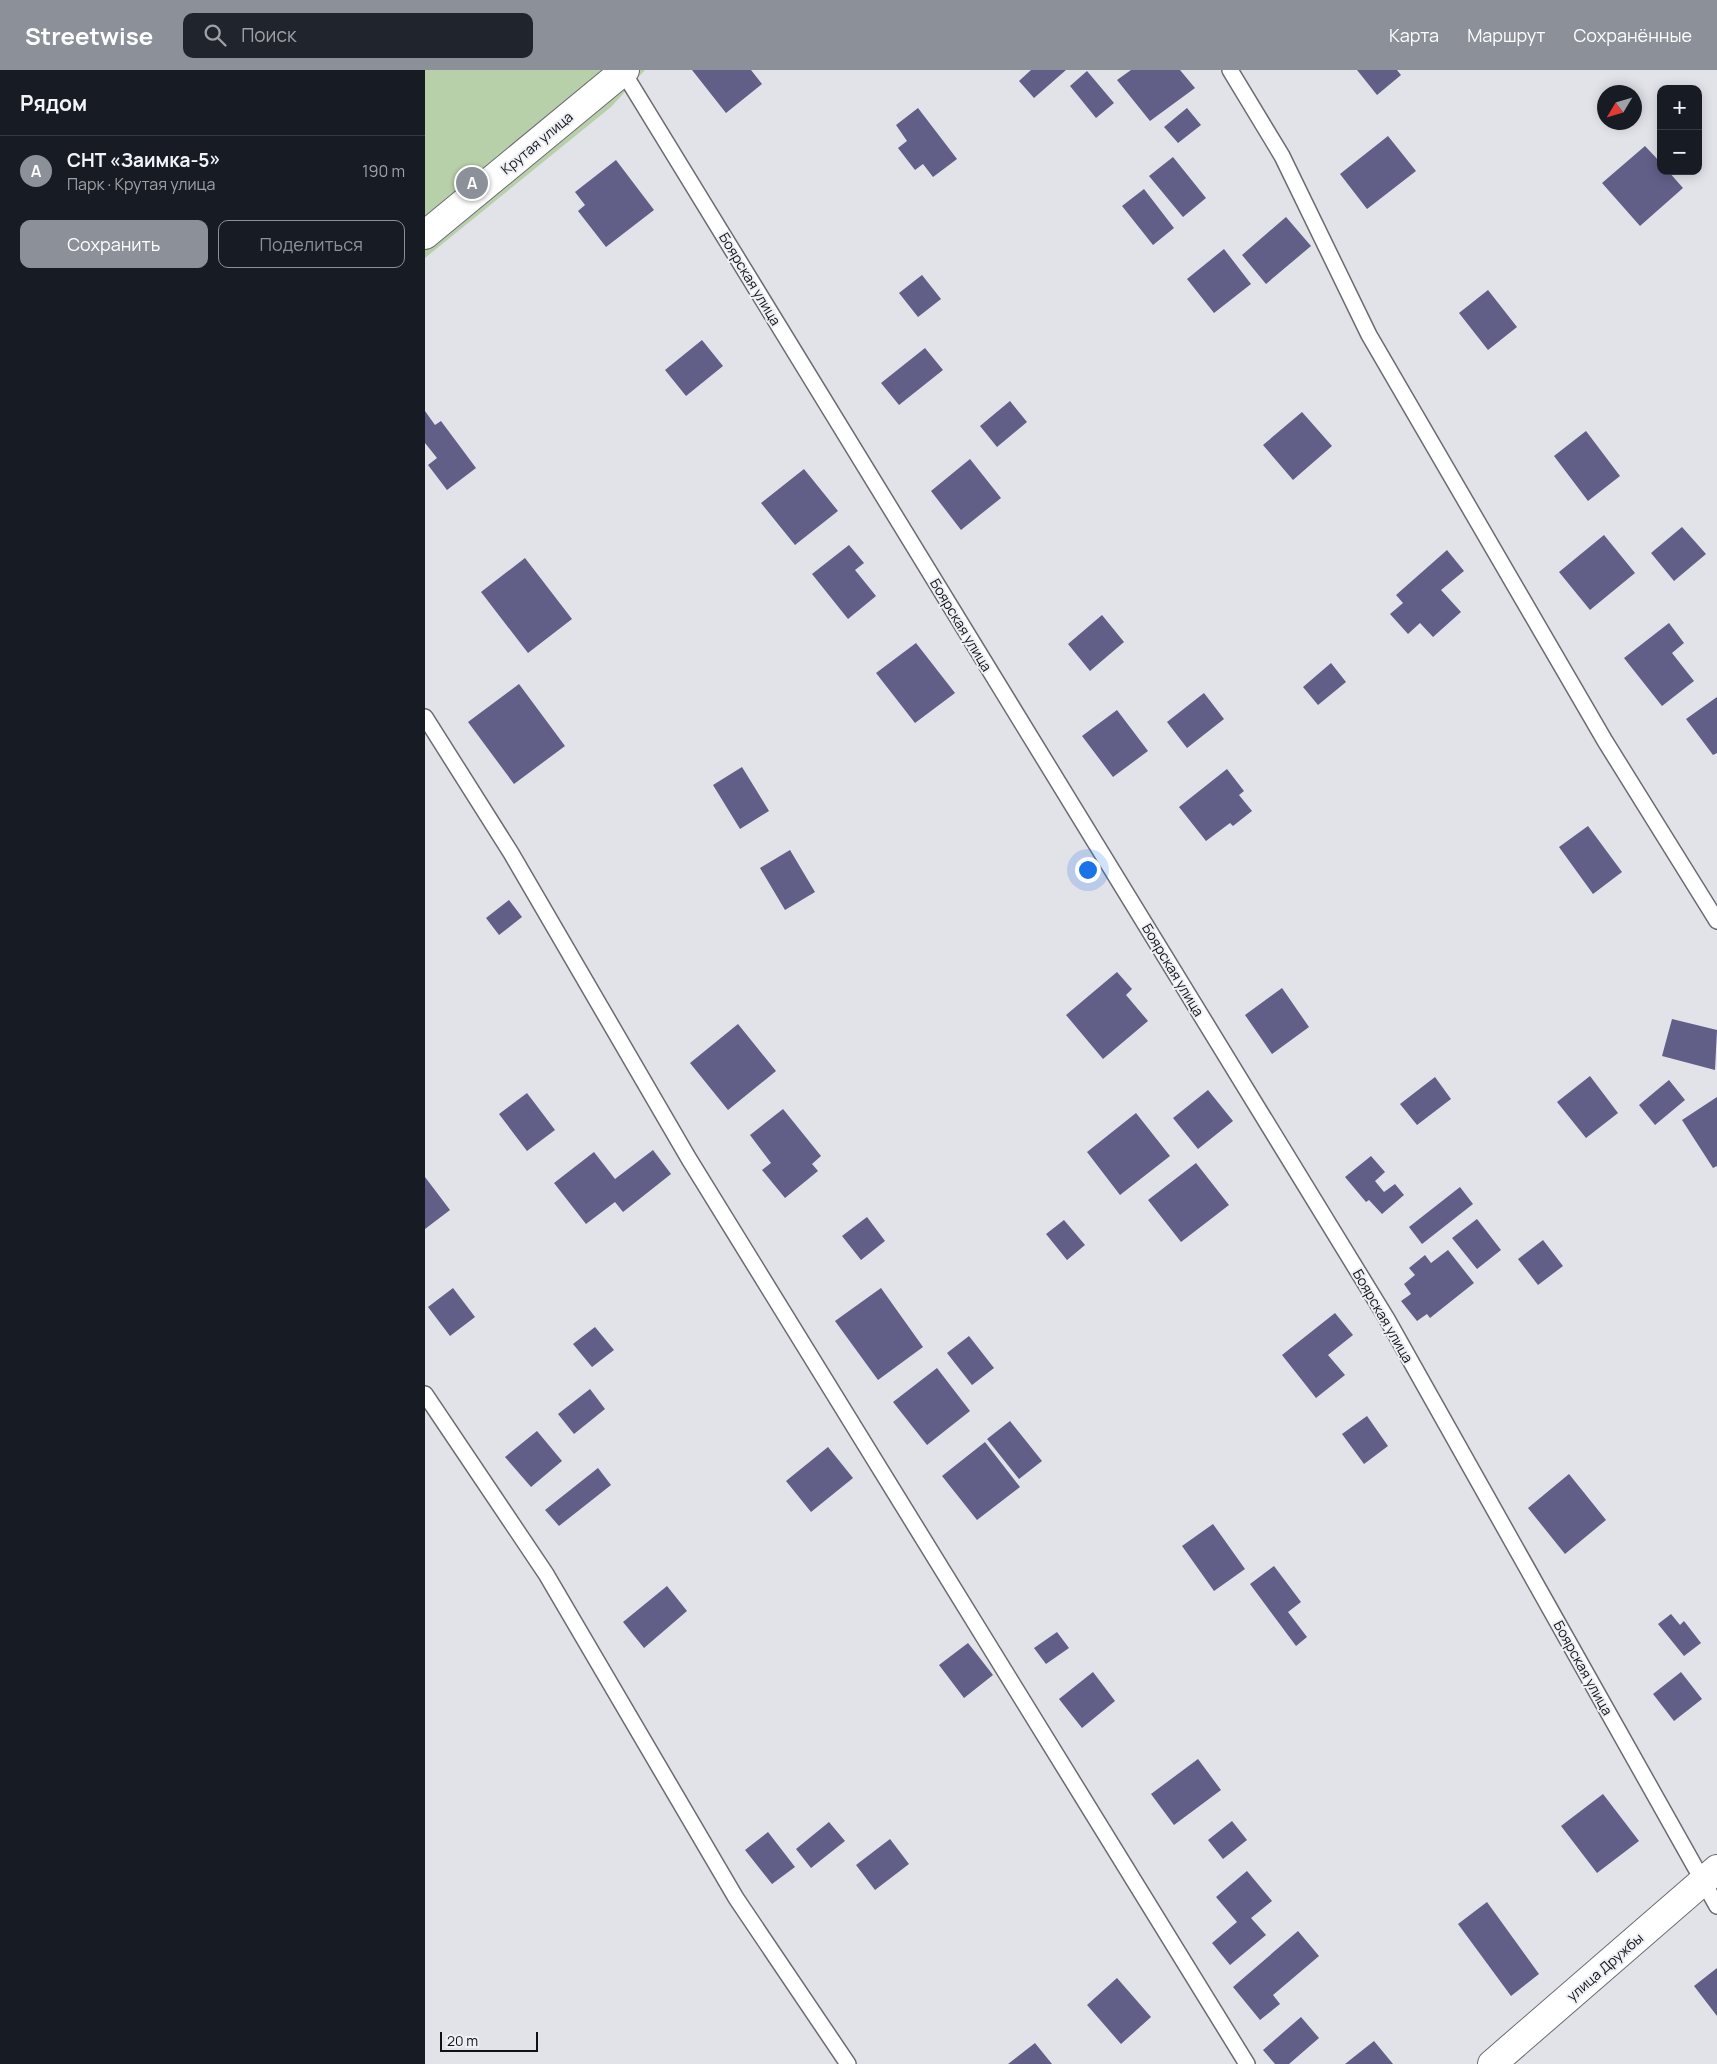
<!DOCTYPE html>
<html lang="ru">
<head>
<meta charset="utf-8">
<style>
  body { margin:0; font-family:Manrope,sans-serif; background:#20242c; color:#f1f3f6 }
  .controls { position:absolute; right:15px; top:15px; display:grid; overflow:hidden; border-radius:10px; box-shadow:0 2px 12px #0003 }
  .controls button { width:45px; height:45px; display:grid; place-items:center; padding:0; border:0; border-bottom:1px solid #363941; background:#171b24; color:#f1f3f6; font:25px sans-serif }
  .compass { position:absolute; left:1172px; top:15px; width:45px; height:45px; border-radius:50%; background:#171b24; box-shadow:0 2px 12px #0003; rotate:232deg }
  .scale { position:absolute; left:15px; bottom:12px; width:98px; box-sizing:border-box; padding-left:5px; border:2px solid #111114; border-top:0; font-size:14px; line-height:18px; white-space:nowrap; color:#111114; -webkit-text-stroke:4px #eff0f6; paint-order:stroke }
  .you { position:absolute; left:662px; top:799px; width:18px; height:18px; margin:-12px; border:4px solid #fff; border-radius:50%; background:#1a73e8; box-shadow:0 0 0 8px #1a73e833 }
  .badge { display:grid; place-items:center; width:32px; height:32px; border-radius:50%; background:#8c9099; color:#fff; font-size:16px; font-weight:700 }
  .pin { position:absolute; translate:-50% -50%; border:2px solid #fff; box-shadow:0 1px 5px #0006 }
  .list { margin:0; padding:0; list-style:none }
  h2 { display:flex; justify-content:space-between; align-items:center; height:65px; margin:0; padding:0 20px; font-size:21px }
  h2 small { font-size:16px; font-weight:400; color:#9ea1a6 }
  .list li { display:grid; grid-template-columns:32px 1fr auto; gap:15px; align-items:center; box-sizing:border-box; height:70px; padding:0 20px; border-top:1px solid #363941 }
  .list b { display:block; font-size:19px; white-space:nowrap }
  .list p { margin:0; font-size:16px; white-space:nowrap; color:#9ea1a6 }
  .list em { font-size:16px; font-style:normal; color:#9ea1a6 }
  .actions { display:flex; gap:10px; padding:15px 20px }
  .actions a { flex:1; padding:11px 0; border:1px solid #8c9099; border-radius:10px; text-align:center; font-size:18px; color:#8c9099 }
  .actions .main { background:#8c9099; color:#fff }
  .icon { flex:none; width:28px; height:28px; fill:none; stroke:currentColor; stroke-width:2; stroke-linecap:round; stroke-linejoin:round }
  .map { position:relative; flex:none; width:1292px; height:1994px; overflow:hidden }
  header { display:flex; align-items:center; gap:30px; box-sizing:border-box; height:70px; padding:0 25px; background:#8c9099; color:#fff }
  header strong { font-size:24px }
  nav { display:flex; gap:28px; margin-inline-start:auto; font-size:18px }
  .search { width:350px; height:45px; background:#20242c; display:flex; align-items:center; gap:12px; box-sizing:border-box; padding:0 18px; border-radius:10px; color:#9ea1a6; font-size:19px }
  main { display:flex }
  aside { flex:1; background:#171b24 }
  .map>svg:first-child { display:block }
</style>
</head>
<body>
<header>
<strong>Streetwise</strong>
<div class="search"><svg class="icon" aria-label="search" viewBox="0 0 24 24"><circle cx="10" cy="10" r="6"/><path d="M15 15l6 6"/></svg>Поиск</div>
<nav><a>Карта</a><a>Маршрут</a><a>Сохранённые</a></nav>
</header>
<main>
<aside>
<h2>Рядом<small></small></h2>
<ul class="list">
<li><span class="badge">A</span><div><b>СНТ «Заимка-5»</b><p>Парк · Крутая улица</p></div><em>190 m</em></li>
</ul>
<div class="actions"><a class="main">Сохранить</a><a>Поделиться</a></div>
</aside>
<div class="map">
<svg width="1292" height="1994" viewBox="0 0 1292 1994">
  <rect width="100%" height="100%" fill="#e2e2e9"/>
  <path fill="#b8d0aa" d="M0,0H220L186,37L0,188Z"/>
  <path fill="#615f88" d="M267,0H326L337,14L301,43Z
    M606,0H641L609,28L594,11Z
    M706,0H755L770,18L725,51L692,10Z
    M932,0H972L976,5L952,25Z
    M662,1L689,33L671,48L645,16Z
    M493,38L532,89L508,107L498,94L490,100L473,78L482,71L471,55Z
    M762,38L776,55L753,73L739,57Z
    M963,66L991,101L942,139L915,104Z
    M1220,76L1236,93V101H1243L1258,118L1215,156L1177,113Z
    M748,87L781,128L758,147L724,106Z
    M191,90L229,140L181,177L153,141L160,135L150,122Z
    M719,119L749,158L728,175L697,136Z
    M861,147L886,176L841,214L817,185Z
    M799,179L826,214L789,243L762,209Z
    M497,205L516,229L493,247L474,223Z
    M1063,220L1092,257L1063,280L1034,243Z
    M277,270L298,296L261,326L240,300Z
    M500,278L518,300L474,335L456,313Z
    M585,331L602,352L572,377L555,356Z
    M0,341L10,355L16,351L51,398L22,420L3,395L12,388L0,373Z
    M877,342L907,376L868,410L838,375Z
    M1161,361L1195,406L1163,431L1129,386Z
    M545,389L576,428L536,460L506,421Z
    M379,399L413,441L370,475L336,433Z
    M1257,457L1281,484L1249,511L1226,483Z
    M1179,465L1210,503L1165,540L1134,502Z
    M424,475L439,493L430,500L451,526L423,549L387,504Z
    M1022,480L1039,501L1016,520L1036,542L1008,567L995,553L983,564L965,544L978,533L971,525Z
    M100,488L147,549L103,583L56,522Z
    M677,545L699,572L665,601L643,574Z
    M1244,553L1259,573L1247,583L1269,611L1237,636L1199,588Z
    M491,573L530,623L490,653L451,603Z
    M906,593L921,612L893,635L878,617Z
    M94,614L140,676L89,714L43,652Z
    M779,623L799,649L762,678L742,652Z
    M1292,627V683L1288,685L1261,649Z
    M692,640L723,681L688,707L657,666Z
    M317,697L344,741L315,759L288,715Z
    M802,699L819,721L814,725L827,741L808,756L805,753L781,771L754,737Z
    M1163,756L1197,802L1168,824L1134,777Z
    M365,780L390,822L360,840L335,798Z
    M84,830L97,847L74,865L61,848Z
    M692,902L707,919L701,925L723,951L678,989L641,945Z
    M857,918L884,957L847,984L820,945Z
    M1247,949L1292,960L1290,1000L1237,986Z
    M313,954L351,1001L303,1040L265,993Z
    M1165,1006L1193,1043L1161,1068L1132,1032Z
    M1010,1007L1026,1029L992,1055L975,1034Z
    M1244,1010L1260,1030L1230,1055L1214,1035Z
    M783,1020L808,1051L773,1079L748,1048Z
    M102,1023L130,1060L102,1081L74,1044Z
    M1292,1027V1096L1288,1098L1257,1050Z
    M358,1039L396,1086L387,1094L393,1101L360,1128L337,1100L346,1093L325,1065Z
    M711,1043L745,1086L695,1125L662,1082Z
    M228,1080L246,1104L198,1142L190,1132L161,1154L129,1113L169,1082L190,1109Z
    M946,1086L960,1102L950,1111L959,1122L970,1114L979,1125L957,1144L944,1130L941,1132L920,1107Z
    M771,1093L804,1135L756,1172L723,1130Z
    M0,1107L25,1140L0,1159Z
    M1035,1117L1048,1134L997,1174L984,1157Z
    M442,1147L460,1171L436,1190L417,1166Z
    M1052,1149L1076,1180L1052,1199L1027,1168Z
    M639,1150L660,1175L642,1190L621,1164Z
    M1118,1170L1138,1196L1113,1215L1093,1189Z
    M1023,1180L1049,1213L1005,1248L1002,1244L992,1251L976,1231L986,1224L979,1214L990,1205L984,1198L1000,1185L1006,1193Z
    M28,1218L50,1247L25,1266L3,1237Z
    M456,1218L498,1277L453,1310L410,1251Z
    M910,1243L928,1265L903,1285L920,1305L891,1328L857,1285Z
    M170,1257L189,1280L167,1297L148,1274Z
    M544,1266L569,1298L547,1315L522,1283Z
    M512,1298L545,1341L502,1375L468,1332Z
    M165,1319L180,1339L149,1364L133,1344Z
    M942,1346L963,1376L939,1394L917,1364Z
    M585,1351L617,1391L594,1409L562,1369Z
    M112,1361L137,1391L106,1417L80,1387Z
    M560,1372L595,1417L552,1450L517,1406Z
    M403,1377L428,1408L386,1442L361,1411Z
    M173,1398L186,1415L134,1456L120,1440Z
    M1144,1404L1181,1450L1140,1484L1103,1438Z
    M788,1454L820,1499L789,1521L757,1476Z
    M849,1496L876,1532L863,1542L882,1567L871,1576L825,1514Z
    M242,1516L262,1541L219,1578L198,1552Z
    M1246,1544L1255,1555L1259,1551L1276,1573L1259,1586L1233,1554Z
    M632,1562L644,1578L621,1594L609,1578Z
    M543,1573L568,1605L539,1628L514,1595Z
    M668,1602L690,1631L657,1658L634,1629Z
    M1256,1602L1277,1629L1249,1651L1228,1624Z
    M773,1689L796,1720L749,1755L726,1724Z
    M1178,1724L1214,1771L1172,1803L1136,1756Z
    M807,1751L822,1770L798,1789L783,1770Z
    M404,1752L420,1771L386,1798L371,1779Z
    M343,1762L370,1797L347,1814L320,1780Z
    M465,1769L484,1794L450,1820L431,1795Z
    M822,1801L847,1831L826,1848L841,1865L805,1895L787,1873L812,1852L791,1827Z
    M1062,1832L1114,1904L1086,1926L1033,1854Z
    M873,1861L894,1886L848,1925L855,1934L835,1950L808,1917Z
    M1292,1898V1946L1269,1916Z
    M692,1908L726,1947L696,1974L662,1935Z
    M876,1947L894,1968L864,1994H850L838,1980Z
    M949,1971L968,1994H920Z
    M610,1973L627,1994H583Z"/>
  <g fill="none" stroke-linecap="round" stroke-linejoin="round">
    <defs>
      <path id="lane" d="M197,0L962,1249L1292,1836
        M805,0L857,86L944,265L1180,671L1292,851
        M0,647L86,783L264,1089L822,1994
        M0,1324L121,1504L311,1828L423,1994"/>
      <path id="street" d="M0,165L200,0
        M1067,1994L1292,1799"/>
    </defs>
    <use href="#lane" stroke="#6b6b71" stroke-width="18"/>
    <use href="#street" stroke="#6b6b71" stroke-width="30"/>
    <use href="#lane" stroke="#fff" stroke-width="15"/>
    <use href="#street" stroke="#fff" stroke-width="28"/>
  </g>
  <g text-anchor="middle" stroke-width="4" stroke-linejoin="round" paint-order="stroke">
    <g font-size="14" fill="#111114" stroke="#eff0f6">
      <text transform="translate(112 73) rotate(-40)" y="5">Крутая улица</text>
      <text transform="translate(325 209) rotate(59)" y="5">Боярская улица</text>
      <text transform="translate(536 555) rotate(59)" y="5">Боярская улица</text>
      <text transform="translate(748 900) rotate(59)" y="5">Боярская улица</text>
      <text transform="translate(958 1246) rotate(60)" y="5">Боярская улица</text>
      <text transform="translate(1158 1598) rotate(61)" y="5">Боярская улица</text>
      <text transform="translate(1180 1897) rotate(-41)" y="5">улица Дружбы</text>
    </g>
  </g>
</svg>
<div class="controls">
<button>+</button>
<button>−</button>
</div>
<svg class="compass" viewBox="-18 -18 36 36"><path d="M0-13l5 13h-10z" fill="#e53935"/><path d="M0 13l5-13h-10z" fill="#9ea1a6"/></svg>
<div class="scale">20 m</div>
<div class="you"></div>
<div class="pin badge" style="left:47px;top:113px">A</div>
</div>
</main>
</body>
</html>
